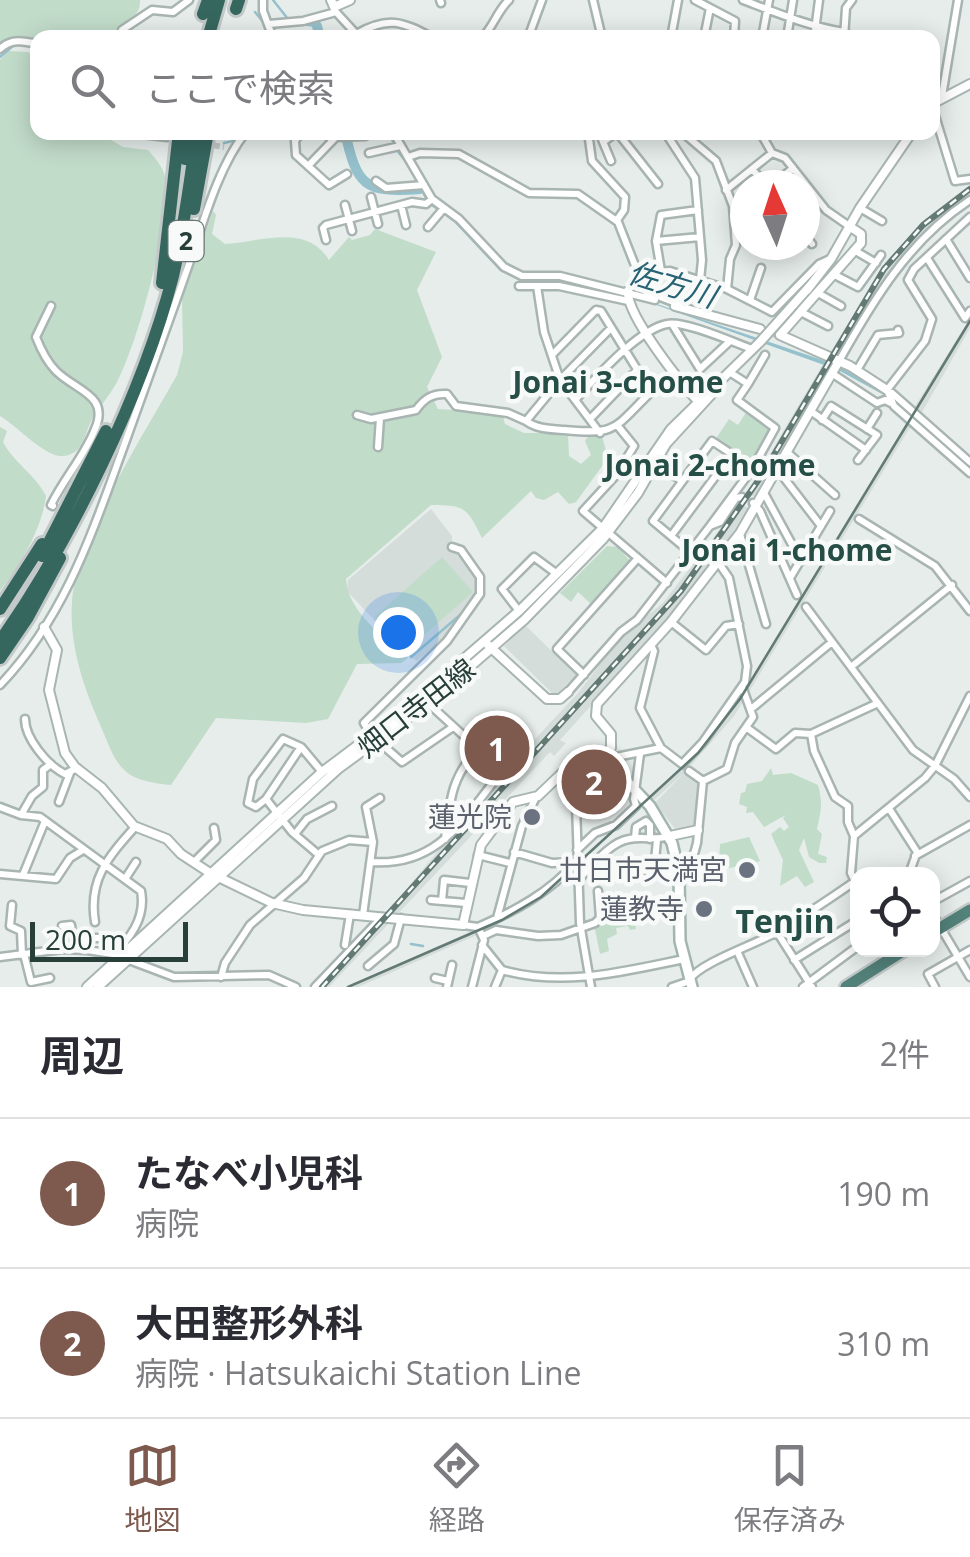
<!DOCTYPE html>
<html lang="ja">
<head>
<meta charset="utf-8">
<style>
  body { margin:0; font-family:"Open Sans","Noto Sans JP",sans-serif; background:#f7f7f7; color:#2b2b33 }
  .controls { position:absolute; right:30px; bottom:30px; display:grid; overflow:hidden; border-radius:20px; box-shadow:0 5px 25px #0003 }
  .controls button { width:90px; height:90px; display:grid; place-items:center; padding:0; border:0; border-bottom:2px solid #e1e1e2; background:#fff; color:#2b2b33; font:50px sans-serif }
  .compass { position:absolute; left:730px; top:170px; width:90px; height:90px; border-radius:50%; background:#fff; box-shadow:0 5px 25px #0003; rotate:357deg }
  .scale { position:absolute; left:30px; bottom:25px; width:158px; box-sizing:border-box; padding-left:10px; border:5px solid #273e39; border-top:0; font-size:28px; line-height:35px; white-space:nowrap; color:#273e39; -webkit-text-stroke:8px #f7faf8; paint-order:stroke }
  .you { position:absolute; left:398px; top:632px; width:35px; height:35px; margin:-25px; border:8px solid #fff; border-radius:50%; background:#1a73e8; box-shadow:0 0 0 15px #1a73e833 }
  .badge { display:grid; place-items:center; width:65px; height:65px; border-radius:50%; background:#7e594e; color:#fff; font-size:32px; font-weight:700 }
  .pin { position:absolute; translate:-50% -50%; border:5px solid #fff; box-shadow:0 2px 10px #0006 }
  .list { margin:0; padding:0; list-style:none }
  h2 { display:flex; justify-content:space-between; align-items:center; height:130px; margin:0; padding:0 40px; font-size:42px }
  h2 small { font-size:32px; font-weight:400; color:#7c7c81 }
  .list li { display:grid; grid-template-columns:65px 1fr auto; gap:30px; align-items:center; box-sizing:border-box; height:150px; padding:0 40px; border-top:2px solid #e1e1e2 }
  .list b { display:block; font-size:38px; white-space:nowrap }
  .list p { margin:0; font-size:32px; white-space:nowrap; color:#7c7c81 }
  .list em { font-size:32px; font-style:normal; color:#7c7c81 }
  .icon { flex:none; width:55px; height:55px; fill:none; stroke:currentColor; stroke-width:2; stroke-linecap:round; stroke-linejoin:round }
  .map { position:relative; flex:none; width:970px; height:987px; overflow:hidden }
  .search { position:absolute; background:#fff; box-shadow:0 5px 25px #0003; left:30px; right:30px; top:30px; height:110px; display:flex; align-items:center; gap:25px; box-sizing:border-box; padding:0 35px; border-radius:20px; color:#7c7c81; font-size:38px }
  .sheet { height:430px; background:#fff }
  nav { display:flex; justify-content:space-around; align-items:center; box-sizing:border-box; height:140px; border-top:2px solid #e1e1e2; background:#fff; font-size:28px; color:#7c7c81 }
  nav a { display:grid; justify-items:center; gap:5px }
  nav .on { color:#7e594e }
  .map>svg:first-child { display:block }
</style>
</head>
<body>
<div class="map">
<svg width="970" height="987" viewBox="0 0 970 987">
  <rect width="100%" height="100%" fill="#e6edeb"/>
  <path fill="#d4ddda" d="M970,185V196L927,229L889,272L834,363L826,359L889,258L930,215Z
    M970,318V328L921,414L914,408Z
    M823,364L831,368L755,497L747,493Z
    M908,420L912,424L747,695L745,688Z
    M740,503L748,508L718,555L659,630L560,740L566,743L554,756L550,752L329,987H319L384,916L497,780L578,693L622,636L663,603Z
    M431,509L452,536V549L477,578L478,594L445,638L417,661L405,653L347,591L348,580Z
    M525,625L576,675L558,693H552L504,646Z
    M742,693L744,700L734,716L686,771L700,783L697,824L676,830L655,803L684,773L653,801L649,797L709,740Z
    M474,930L477,935L358,987H346Z"/>
  <path fill="#c2dcca" d="M0,0H140C141,20 121,19 114,36L118,37L38,38L37,41L9,38L0,44Z
    M8,51L28,52L37,59L38,132L99,133L123,147L148,150C156,159 166,170 166,183C167,233 139,340 116,384C109,396 101,405 94,416C84,430 86,454 63,456C46,458 17,426 0,416V60Z
    M213,211L216,215L212,234L225,244C260,242 306,223 329,260L349,237L352,240L370,235L375,229L436,252L417,290L442,357L427,387L438,409L502,413L505,424L524,433H568L569,456L581,464L591,455L585,441L588,436H602L608,458L576,502L569,504L558,492L544,500L536,498L531,491L482,538C467,508 466,505 431,505L346,579C348,613 385,637 408,658L401,663L357,664L328,719L306,723L216,718L171,785C119,780 118,767 99,722C83,686 69,643 72,603C75,540 145,433 177,375L183,352L182,296Z
    M747,411L771,429L751,463L715,440L729,419L738,425Z
    M0,427L7,431L3,442C14,463 35,474 46,496C42,529 20,565 0,591Z
    M607,546L618,547L630,561L591,604L578,592L571,602L560,593Z
    M442,557L473,592L405,652L374,617Z
    M771,768L773,775L791,773L818,785C823,803 821,811 817,829L822,834L818,854L827,857L826,863H819L809,857L804,838L799,850L814,882L805,887L797,876L780,886L783,860L771,834L780,827L784,831L789,827L783,818L786,815L764,827L753,812L746,813L747,807L739,804L741,793L745,792L747,784L762,781Z
    M749,837L760,861C744,866 721,867 711,877L719,863L720,844Z
    M640,903L654,904L655,914L646,915L647,920L635,922L636,929L630,930L628,926L616,928L617,934L607,939L609,951L600,954L594,925L601,916L638,909Z"/>
  <path fill="#95c1cc" d="M388,133L414,170L429,202L455,221L501,270L524,281H562L645,300L834,364L887,393L970,466V470L884,395L838,370L651,303L562,282H524L500,271L454,222L427,203L412,171L396,151Z"/>
  <g fill="none" stroke-linecap="round" stroke-linejoin="round">
    <path stroke="#95c1cc" stroke-width="2.5" d="M273,0L288,19
      M255,12L264,23
      M299,24L317,26
      M0,57L14,45
      M224,143L233,141L242,132
      M411,657L467,609
      M411,944L423,946"/>
    <path stroke="#95c1cc" stroke-width="10" d="M317,26L320,38
      M345,132C357,186 364,193 420,189"/>
    <path stroke="#c0cac7" stroke-width="6" stroke-dasharray="6 3" stroke-linecap="butt" d="M205,144L224,147"/>
    <path stroke="#c0cac7" stroke-width="8" stroke-dasharray="8 4" stroke-linecap="butt" d="M760,329L776,334"/>
    <defs>
      <path id="minor" d="M263,0V11L273,38
        M440,0L441,3
        M593,0L602,38
        M695,0L735,21L734,38
        M743,0C777,13 808,26 844,32
        M336,12L358,36
        M269,24L303,21L336,12
        M122,30L152,10L173,12L189,0
        M356,34C388,16 402,21 433,38
        M482,38C494,26 497,11 509,0
        M528,38L542,0
        M671,38L678,0
        M704,38L710,8
        M762,38L769,0
        M787,38L793,0
        M814,38L819,0
        M844,38L846,8L852,0
        M0,49C11,38 24,41 38,44
        M942,96L958,0
        M932,106L955,181L970,179
        M124,132L167,137
        M301,132L295,141L296,155L329,185L347,174
        M324,132L332,140
        M393,132L432,199L459,219L504,267L522,276H560L655,300
        M588,132L592,161L625,197L624,210L617,220
        M599,132L611,161
        M665,132L695,178L702,260L700,280
        M682,132L716,161L733,206L736,245L730,259L727,289
        M760,132L772,153L785,158L826,210L849,226
        M603,142L617,132L658,184
        M369,153L400,146
        M408,157L420,153L459,154L529,193L578,194L618,222L645,291L681,305
        M308,166L336,137L365,136L373,132
        M752,169L766,185
        M376,181L386,188L424,185
        M773,185L793,168
        M726,190L772,153
        M371,197L378,224
        M345,205L352,231
        M401,205L406,225
        M860,208L882,221
        M428,227L444,208
        M805,235L812,244
        M946,239L970,278
        M326,240L323,228L326,225L412,202L426,204L432,199
        M656,241L700,237
        M854,250L876,263
        M927,258L965,318L970,311
        M661,271L656,241L661,215L698,210
        M637,274L670,271L727,289L772,312L819,264L830,259
        M833,274L858,287L881,255
        M519,286H559L628,301
        M818,293L841,306
        M750,300L761,268
        M51,306L36,337C41,350 46,361 56,371C76,391 110,395 95,429C84,457 64,478 51,505L53,506
        M801,312L828,326
        M672,324L700,369L729,342
        M839,361C874,299 909,240 970,200
        M857,370L878,335L899,333L898,330
        M731,373L748,384L737,400L775,428L753,468
        M833,374L877,403L885,400L891,403
        M748,384L765,355
        M887,390L925,341L932,319L908,280L914,269L970,217
        M887,390L894,406L970,473
        M892,393L970,462
        M575,400C596,378 637,330 667,324C684,320 735,343 752,349
        M812,412L866,450
        M357,415L371,419L416,410C424,399 432,393 447,394L456,406L508,413L526,421L560,380L544,332L537,286
        M590,419L637,370
        M822,420L831,406L877,435L858,460
        M526,421C537,429 550,429 564,430C618,435 613,429 651,392L601,311L596,310L552,355
        M617,425L634,446L617,474L583,511L667,583
        M867,429L877,413
        M600,433L560,380L611,328
        M378,447L380,418
        M788,453L835,495
        M655,463L682,481
        M778,470L821,526
        M764,493L801,561
        M753,503L760,511L797,595
        M859,519L935,566L970,611
        M740,534L766,624
        M671,536L732,454
        M452,547L461,550L480,577V594L447,641L364,723L371,735L402,762L453,727
        M690,552L653,521L712,441L753,468L710,526
        M790,578L830,511
        M806,607L913,750L954,779L970,797
        M519,611L502,589L534,557L557,574
        M671,622L706,650L726,626L739,624
        M651,645L654,651L640,708L661,748L682,764L703,742L745,682L747,666L729,578L718,562
        M851,667L952,585
        M584,675L557,649L638,558
        M0,685C66,616 93,530 125,443C146,384 168,324 189,264C203,223 219,165 246,132
        M568,692L621,632L637,620L710,526L720,522L736,498L742,497
        M751,709L832,642
        M25,719C25,738 47,765 65,774L77,768
        M746,727L776,749L795,733L811,734L814,751L835,797L848,806V822L854,836
        M811,734L878,703
        M301,747L266,799L256,807L248,803L253,779L283,739L301,747L302,748L322,772
        M616,757L661,748
        M575,774L580,923L591,987
        M703,781L727,769L735,743L753,717L743,689
        M266,799L292,832L319,855
        M59,802L70,773
        M0,807L21,815L40,817L141,891C146,917 131,938 113,954
        M890,810L917,852L909,874
        M21,815L32,796L43,787V770L51,764
        M295,834L307,819L332,806
        M635,838L636,827L646,821L650,825V839
        M445,839C450,801 451,777 478,749
        M577,850L595,833L616,825L636,806L634,799L640,754
        M514,852L552,863L576,862
        M478,855L510,863
        M915,856L970,825
        M194,862L216,840L214,828
        M371,862C439,867 465,817 502,771L428,703
        M592,868H629L679,875
        M654,871L657,840
        M0,874L56,879L70,858L83,850
        M23,875L45,821
        M125,879L136,862
        M579,879C592,866 610,842 629,839C643,836 656,841 670,836
        M679,879L688,876L697,843L703,781L689,771
        M858,888L851,873L854,836L925,778L935,766L970,696
        M431,900L466,903
        M442,901L444,880L470,883
        M932,902L970,881
        M12,905L10,926L21,931L22,955
        M932,913L970,977
        M363,915L373,842L366,807L380,798
        M497,918L522,826L536,797
        M95,922C88,880 108,857 135,827
        M463,925L478,927L484,940L472,987
        M62,926L71,925L74,949
        M478,927C515,911 550,892 576,862
        M777,932L812,987
        M483,936L496,930L538,936L561,935L595,923L600,918L598,891
        M345,945L350,914
        M482,945L502,970
        M86,950V938H102
        M738,953L753,987
        M24,954L31,982L50,978
        M0,957L63,949L87,950L113,954L174,977L269,975L296,987
        M794,960L858,920
        M368,966L394,944L401,918
        M221,977L225,963L250,925L304,878L322,851L349,840L373,842
        M435,978L448,981
        M689,980C700,963 751,946 773,934C800,919 828,900 854,882
        M315,987L382,917
        M447,987L452,965
        M495,987L502,970C564,987 621,972 684,959
        M672,987L690,981
        M803,987L858,946
        M935,987L928,974L970,950"/>
      <path id="tertiary" d="M331,0L334,7L350,0
        M932,104L970,84
        M807,290L831,259L860,208L912,132
        M628,291C626,315 682,385 700,403
        M793,305L810,286
        M675,306L760,329
        M780,335L861,243V234L849,226
        M780,335L850,366L887,390
        M44,627L57,650L49,690L65,753L75,767L102,788L134,826L167,839L181,854L210,873L272,903L303,910L463,925L481,845L513,802L538,796L562,773H587L611,748V734L596,716L597,704L671,622L740,533L839,361
        M488,645L547,699H560L568,692
        M670,836L698,830
        M87,987L322,772L406,709L519,611L603,528L671,429L760,342
        M98,987L338,769L428,703L524,620L603,539L638,493L666,444L720,385"/>
      <path id="secondary" d="M603,756L650,806L672,843L679,873L680,941L692,987"/>
      <path id="trunk" d="M932,933L970,910
        M846,987L906,949"/>
      <path id="motorway" d="M236,9L239,0
        M203,14L208,0
        M208,38L219,0
        M185,159L188,132
        M194,209L208,132
        M162,283L179,132
        M42,556L106,431
        M0,609L42,544
        M0,641C70,542 143,393 173,276C184,229 190,180 197,132
        M0,658L28,617L60,558"/>
    </defs>
    <use href="#minor" stroke="#a9b5b2" stroke-width="11"/>
    <use href="#tertiary" stroke="#a9b5b2" stroke-width="12"/>
    <use href="#secondary" stroke="#a3b5af" stroke-width="14"/>
    <use href="#trunk" stroke="#c3c9c8" stroke-width="16"/>
    <use href="#motorway" stroke="#c3c9c8" stroke-width="18"/>
    <use href="#minor" stroke="#fff" stroke-width="6"/>
    <use href="#tertiary" stroke="#fff" stroke-width="8"/>
    <use href="#secondary" stroke="#fff" stroke-width="9"/>
    <use href="#trunk" stroke="#53827a" stroke-width="11"/>
    <use href="#motorway" stroke="#36675f" stroke-width="12"/>
    <path stroke="#627974" stroke-width="2.5" d="M348,987L502,920L541,897L698,753L740,699L970,321"/>
    <defs>
      <path id="rail" d="M322,987L681,591L762,475L884,269L923,225L970,189"/>
    </defs>
    <use href="#rail" stroke="#627974" stroke-width="6"/>
    <use href="#rail" stroke="#f7faf8" stroke-width="2.5" stroke-dasharray="8" stroke-linecap="butt"/>
    <defs>
      <path id="tertiary-bridge" d="M760,342L793,305"/>
    </defs>
    <use href="#tertiary-bridge" stroke="#a9b5b2" stroke-width="12" stroke-linecap="butt"/>
    <use href="#tertiary-bridge" stroke="#fff" stroke-width="8"/>
  </g>
  <g fill="#6b7280" stroke="#f7faf8" stroke-width="4">
    <circle cx="532" cy="817" r="10"/>
    <circle cx="747" cy="870" r="10"/>
    <circle cx="704" cy="909" r="10"/>
  </g>
  <g text-anchor="middle" stroke-width="9" stroke-linejoin="round" paint-order="stroke">
    <rect fill="#f7faf8" stroke="#657672" stroke-width="2.5" x="168.5" y="221" width="35" height="40" rx="8"/>
    <g font-size="25" font-weight="bold" fill="#273e39">
      <text x="186" y="250">2</text>
    </g>
    <g font-size="28" fill="#273e39" stroke="#f7faf8">
      <text transform="translate(416 708) rotate(-38)" y="10">畑口寺田線</text>
    </g>
    <g font-size="28" fill="#5b616d" stroke="#f7faf8" text-anchor="end">
      <text x="512" y="827">蓮光院</text>
      <text x="727" y="880">廿日市天満宮</text>
      <text x="684" y="919">蓮教寺</text>
    </g>
    <g font-size="30" font-style="italic" fill="#276374" stroke="#f7faf8">
      <text transform="translate(672 285) rotate(17)" y="10">佐方川</text>
    </g>
    <g font-size="30" font-weight="bold" fill="#254e46" stroke="#f7faf8">
      <text x="618" y="393">Jonai 3-chome</text>
      <text x="710" y="476">Jonai 2-chome</text>
      <text x="787" y="561">Jonai 1-chome</text>
    </g>
    <g font-size="32" font-weight="bold" fill="#254e46" stroke="#f7faf8">
      <text x="785" y="933">Tenjin</text>
    </g>
  </g>
</svg>
<div class="controls">
<button><svg class="icon" aria-label="locate" viewBox="0 0 24 24"><circle cx="12" cy="12" r="6"/><path d="M12 2v4M12 18v4M2 12h4M18 12h4"/></svg></button>
</div>
<svg class="compass" viewBox="-18 -18 36 36"><path d="M0-13l5 13h-10z" fill="#e53935"/><path d="M0 13l5-13h-10z" fill="#7c7c81"/></svg>
<div class="scale">200 m</div>
<div class="you"></div>
<div class="pin badge" style="left:497px;top:748px">1</div>
<div class="pin badge" style="left:594px;top:782px">2</div>
<div class="search"><svg class="icon" aria-label="search" viewBox="0 0 24 24"><circle cx="10" cy="10" r="6"/><path d="M15 15l6 6"/></svg>ここで検索</div>
</div>
<section class="sheet">
<h2>周辺<small>2件</small></h2>
<ul class="list">
<li><span class="badge">1</span><div><b>たなべ小児科</b><p>病院</p></div><em>190 m</em></li>
<li><span class="badge">2</span><div><b>大田整形外科</b><p>病院 · Hatsukaichi Station Line</p></div><em>310 m</em></li>
</ul>
</section>
<nav>
<a class="on"><svg class="icon" aria-label="map" viewBox="0 0 24 24"><path d="M3 6l6-2 6 2 6-2v14l-6 2-6-2-6 2zM9 4v14M15 6v14"/></svg>地図</a>
<a><svg class="icon" aria-label="directions" viewBox="0 0 24 24"><path d="M12 3l9 9-9 9-9-9zM9 14v-3h6M13 9l2 2-2 2"/></svg>経路</a>
<a><svg class="icon" aria-label="saved" viewBox="0 0 24 24"><path d="M7 4h10v16l-5-4-5 4z"/></svg>保存済み</a>
</nav>
</body>
</html>
